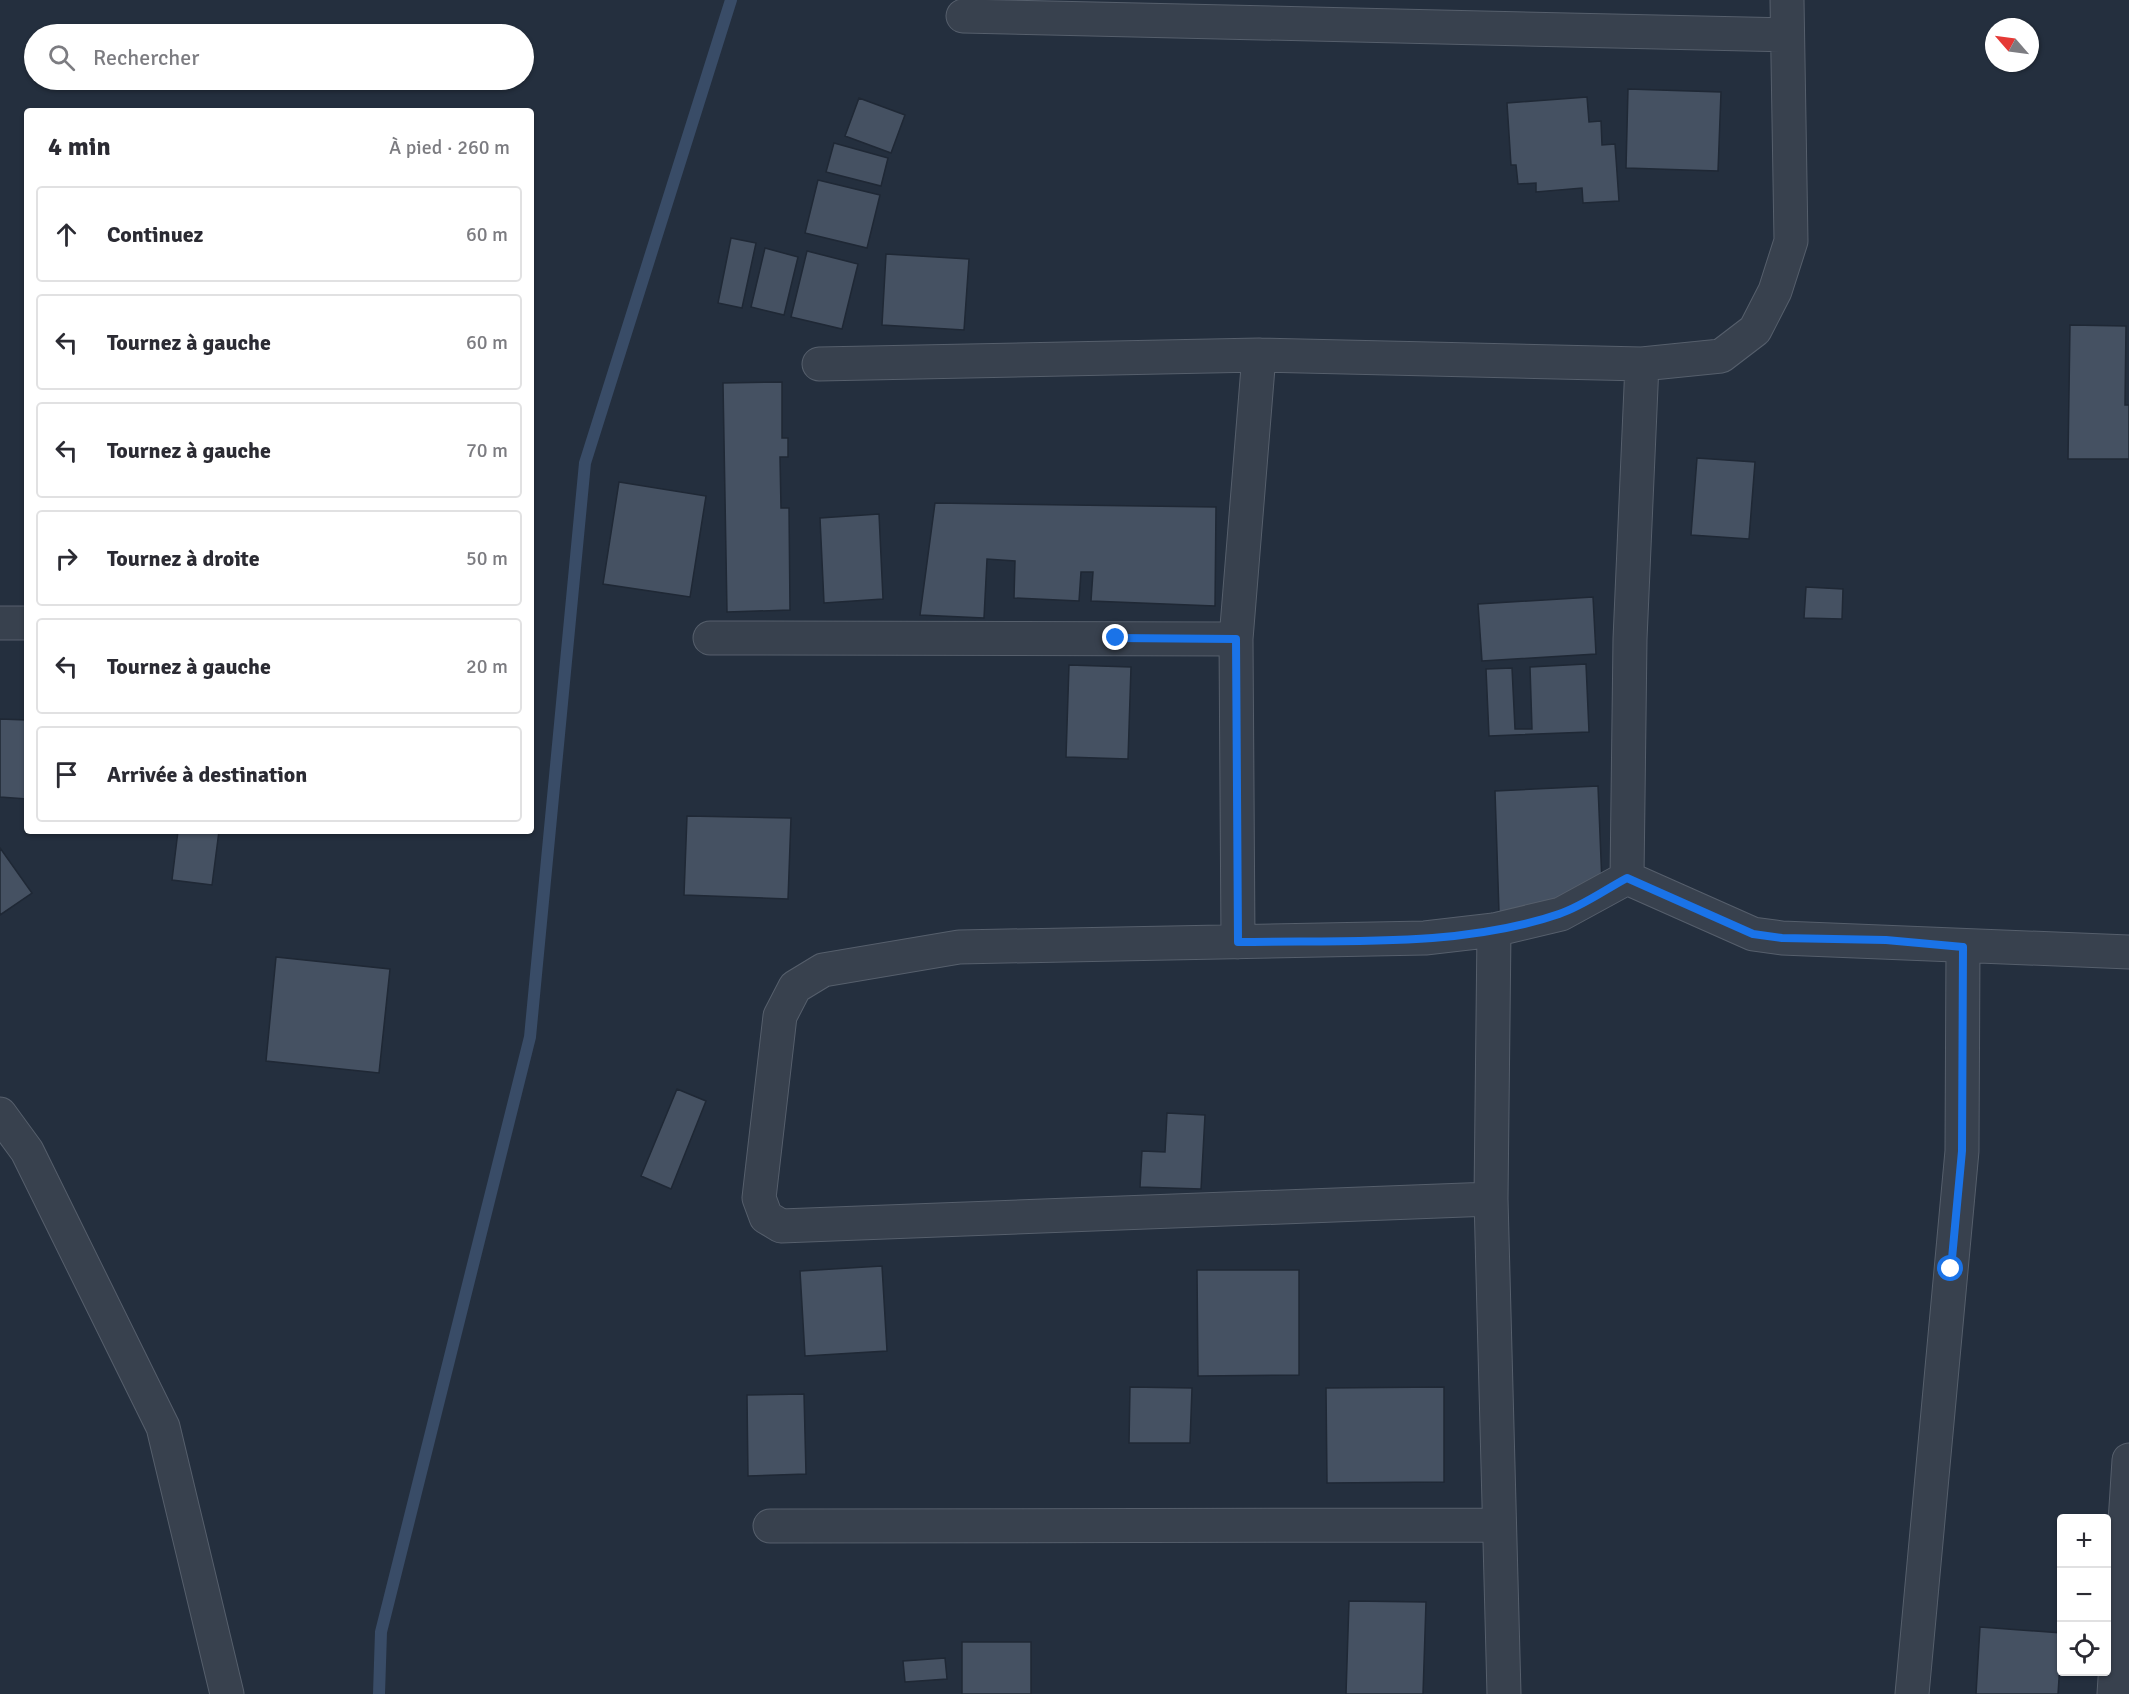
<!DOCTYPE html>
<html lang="fr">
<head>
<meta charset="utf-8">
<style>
  body { margin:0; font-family:Signika,sans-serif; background:#f7f7f7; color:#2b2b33 }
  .controls { position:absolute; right:18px; bottom:18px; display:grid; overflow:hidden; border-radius:6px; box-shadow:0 2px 4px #0004 }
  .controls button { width:54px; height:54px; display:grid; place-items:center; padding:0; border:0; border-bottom:2px solid #e1e1e2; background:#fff; color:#2b2b33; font:30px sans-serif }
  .compass { position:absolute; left:1985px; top:18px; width:54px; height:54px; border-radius:50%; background:#fff; box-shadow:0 2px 4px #0004; rotate:298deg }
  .stop { position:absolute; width:18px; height:18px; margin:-14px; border:4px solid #1a73e8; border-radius:50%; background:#fff }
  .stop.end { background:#1a73e8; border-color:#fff; box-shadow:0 2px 6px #0008 }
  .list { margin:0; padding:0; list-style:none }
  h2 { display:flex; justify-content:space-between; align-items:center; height:78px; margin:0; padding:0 24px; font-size:26px }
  h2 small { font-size:20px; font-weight:400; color:#7c7c81 }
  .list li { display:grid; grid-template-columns:39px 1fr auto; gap:18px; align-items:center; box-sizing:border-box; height:96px; margin:0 12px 12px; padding:0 12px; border:2px solid #e1e1e2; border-radius:6px }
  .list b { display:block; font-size:22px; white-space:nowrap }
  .list em { font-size:20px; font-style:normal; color:#7c7c81 }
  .icon { flex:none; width:33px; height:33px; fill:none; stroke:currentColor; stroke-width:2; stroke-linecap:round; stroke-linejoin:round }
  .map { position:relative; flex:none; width:2129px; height:1694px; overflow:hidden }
  .search { position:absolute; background:#fff; box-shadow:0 2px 4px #0004; left:24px; top:24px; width:510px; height:66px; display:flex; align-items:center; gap:15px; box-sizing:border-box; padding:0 21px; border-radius:33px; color:#7c7c81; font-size:22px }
  .panel { position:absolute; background:#fff; box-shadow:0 2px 4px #0004; left:24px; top:108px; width:510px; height:726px; border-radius:6px }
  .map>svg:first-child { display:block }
</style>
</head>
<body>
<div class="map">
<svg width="2129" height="1694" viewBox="0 0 2129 1694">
  <rect width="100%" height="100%" fill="#242f3e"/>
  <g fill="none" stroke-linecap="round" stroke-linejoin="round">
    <path stroke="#394c67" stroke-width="12" d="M379,1694L381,1632L530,1037L585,463L731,0"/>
  </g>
  <path fill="#455162" stroke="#1f2835" stroke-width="1.5" d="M1628,89L1721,92L1718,171L1626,168Z
    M1587,97L1589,122L1601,121L1602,145L1615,144L1619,201L1583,203L1582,188L1536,192V183L1518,184L1516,165H1511L1507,103Z
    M859,98L905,115L891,153L845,136Z
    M834,143L888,158L881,186L826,172Z
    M818,180L880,195L867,248L805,233Z
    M731,238L756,243L742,308L718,303Z
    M765,248L798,257L784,315L751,307Z
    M807,251L858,264L842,329L791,317Z
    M886,254L969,259L964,330L882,325Z
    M2070,325L2126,326L2125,405H2129V459H2068Z
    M782,382V438H788V457H780L781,508H789L790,610L727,612L723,383Z
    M1697,458L1755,462L1749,539L1691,535Z
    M619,482L706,496L690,597L603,584Z
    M935,503L1216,507L1215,606L1091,601L1093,572H1081L1079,601L1014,598L1015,561L987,559L984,618L920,615Z
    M879,514L883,599L824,603L820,518Z
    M1806,587L1843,589L1842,619L1804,618Z
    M1593,597L1596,654L1482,661L1478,604Z
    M1586,664L1589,732L1489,736L1486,669L1512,668L1515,729H1532L1530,667Z
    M1069,665L1131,667L1128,759L1066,757Z
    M0,719L27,720V799L0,797Z
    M1598,786L1603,908L1499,912L1495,791Z
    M687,816L791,818L788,899L684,895Z
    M178,831H219L212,885L172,880Z
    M0,848L32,893L0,915Z
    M276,957L390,969L379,1073L266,1061Z
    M677,1089L706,1101L671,1189L641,1176Z
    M1167,1113L1205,1115L1201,1189L1140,1187L1142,1151L1165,1152Z
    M882,1266L887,1351L805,1356L800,1271Z
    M1197,1270H1299V1375L1198,1376Z
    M1130,1387L1192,1388L1190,1443H1129Z
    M1444,1387V1482L1327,1483L1326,1388Z
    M804,1394L806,1474L748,1476L747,1395Z
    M1349,1601L1426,1602L1423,1694H1346Z
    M1980,1627L2062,1633L2058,1694H1976Z
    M962,1642H1031V1694H962Z
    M945,1658L947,1679L905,1682L903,1661Z"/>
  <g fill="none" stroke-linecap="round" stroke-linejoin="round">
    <defs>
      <path id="minor" d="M963,16L1787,35
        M819,364L1259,355L1642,364L1721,356L1755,330L1775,291L1791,241L1787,0
        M0,623H27
        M710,638L1236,639
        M1627,878L1753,934L1782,938L2129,952
        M1627,878L1630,639L1642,364
        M1494,930L1491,1199L1504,1694
        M1238,942L1236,639L1259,355
        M0,1114L27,1151L163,1427L227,1694
        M1491,1199L781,1226L766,1217L759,1198L780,1016L795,987L823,970L959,947L1425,938L1494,930L1561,914L1627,878
        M770,1526L1499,1525
        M1912,1694L1962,1151L1963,947
        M2114,1694L2129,1460"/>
    </defs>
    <use href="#minor" stroke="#565f6c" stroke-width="35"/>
    <use href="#minor" stroke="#38414e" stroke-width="33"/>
  </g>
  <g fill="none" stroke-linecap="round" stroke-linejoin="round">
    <path stroke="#1a73e8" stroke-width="8" d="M1116,638L1236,639L1238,942C1342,940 1461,948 1559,914C1583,906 1606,889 1627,878L1753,934L1782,938L1886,940L1963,947L1962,1151L1951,1269"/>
  </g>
</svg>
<div class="controls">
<button>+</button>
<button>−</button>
<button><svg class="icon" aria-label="locate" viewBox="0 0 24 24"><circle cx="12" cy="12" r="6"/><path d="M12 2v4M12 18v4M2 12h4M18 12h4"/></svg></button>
</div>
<svg class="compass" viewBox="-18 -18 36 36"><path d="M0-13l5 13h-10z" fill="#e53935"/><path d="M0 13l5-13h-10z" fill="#7c7c81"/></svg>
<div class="stop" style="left:1951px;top:1269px"></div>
<div class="stop end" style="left:1116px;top:638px"></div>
<div class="search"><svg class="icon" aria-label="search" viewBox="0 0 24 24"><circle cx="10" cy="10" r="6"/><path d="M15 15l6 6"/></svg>Rechercher</div>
<section class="panel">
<h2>4 min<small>À pied · 260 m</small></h2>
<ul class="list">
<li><svg class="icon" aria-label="ahead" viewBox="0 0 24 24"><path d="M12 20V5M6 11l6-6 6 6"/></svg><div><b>Continuez</b></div><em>60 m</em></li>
<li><svg class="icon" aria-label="left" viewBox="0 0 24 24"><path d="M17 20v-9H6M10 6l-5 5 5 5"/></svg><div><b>Tournez à gauche</b></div><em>60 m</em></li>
<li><svg class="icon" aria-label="left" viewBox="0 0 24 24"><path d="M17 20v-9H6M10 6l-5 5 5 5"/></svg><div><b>Tournez à gauche</b></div><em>70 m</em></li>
<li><svg class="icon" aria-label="right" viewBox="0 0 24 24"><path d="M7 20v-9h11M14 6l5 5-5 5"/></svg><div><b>Tournez à droite</b></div><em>50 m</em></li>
<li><svg class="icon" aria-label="left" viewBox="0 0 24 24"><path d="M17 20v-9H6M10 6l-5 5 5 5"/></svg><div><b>Tournez à gauche</b></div><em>20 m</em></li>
<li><svg class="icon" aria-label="arrive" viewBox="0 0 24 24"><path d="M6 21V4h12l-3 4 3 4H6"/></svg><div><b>Arrivée à destination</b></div></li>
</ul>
</section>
</div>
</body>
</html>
